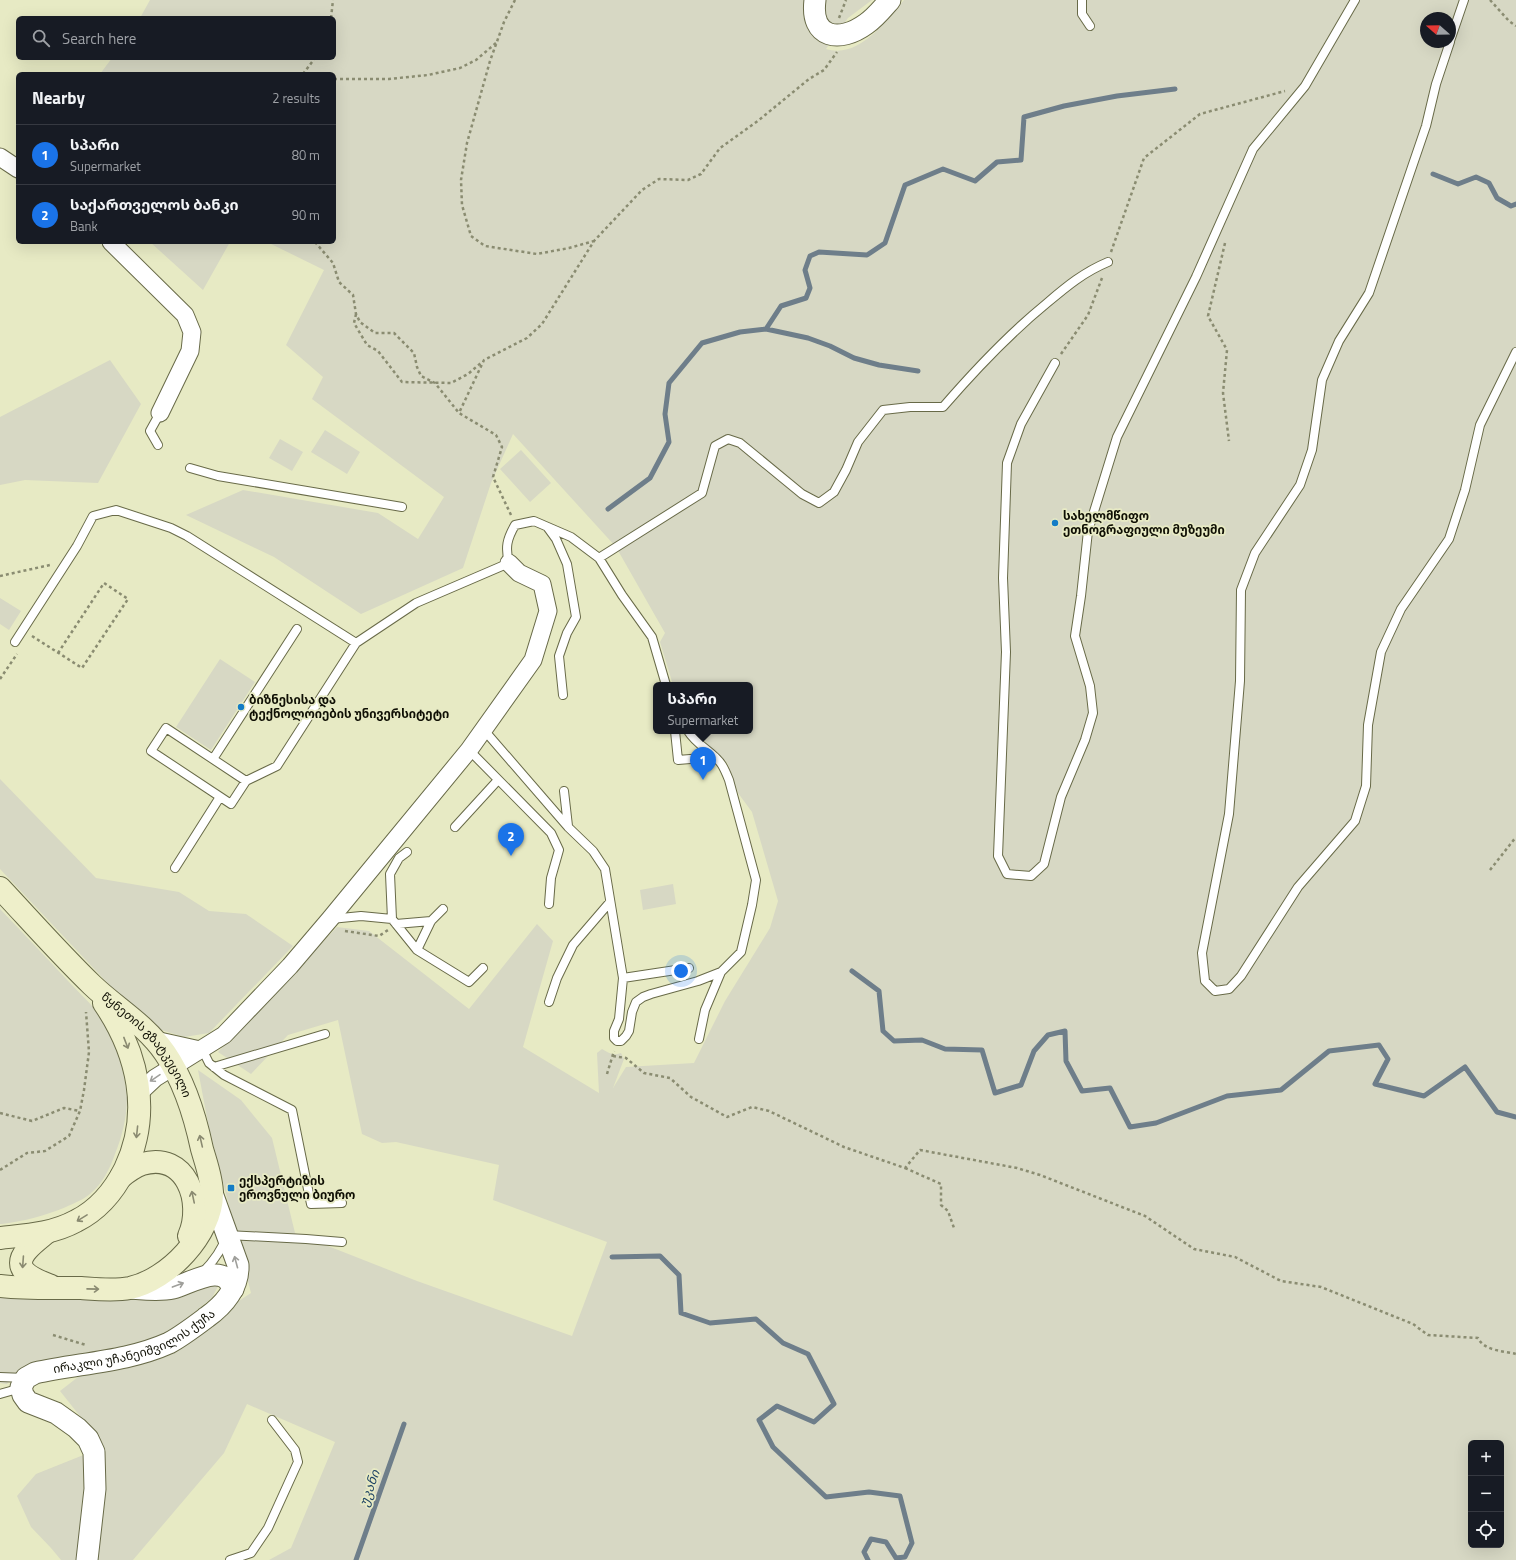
<!DOCTYPE html>
<html lang="en">
<head>
<meta charset="utf-8">
<style>
  body { margin:0; font-family:"Titillium Web","Noto Sans Georgian",sans-serif; background:#242831; color:#f1f3f6 }
  .controls { position:absolute; right:12px; bottom:12px; display:grid; overflow:hidden; border-radius:6px; box-shadow:0 4px 16px #0002 }
  .controls button { width:36px; height:36px; display:grid; place-items:center; padding:0; border:0; border-bottom:1px solid #363941; background:#171b24; color:#f1f3f6; font:20px sans-serif }
  .compass { position:absolute; left:1420px; top:12px; width:36px; height:36px; border-radius:50%; background:#171b24; box-shadow:0 4px 16px #0002; rotate:290deg }
  .you { position:absolute; left:681px; top:971px; width:14px; height:14px; margin:-10px; border:3px solid #fff; border-radius:50%; background:#1a73e8; box-shadow:0 0 0 6px #1a73e833 }
  .badge { display:grid; place-items:center; width:26px; height:26px; border-radius:50%; background:#1a73e8; color:#fff; font-size:13px; font-weight:700 }
  .pin { position:absolute; translate:-50% -33px; filter:drop-shadow(0 1px 2px #0008) }
  .pin::after { content:''; position:absolute; top:21px; width:14px; height:12px; background:inherit; clip-path:polygon(0 0,100% 0,50% 100%) }
  .popup { position:absolute; left:653px; top:682px; width:100px; height:52px; box-sizing:border-box; display:grid; place-content:center; border-radius:6px; background:#171b24; filter:drop-shadow(0 1px 3px #0005); font-size:13px; white-space:nowrap; color:#9ea1a6 }
  .popup b { font-size:15px; color:#f1f3f6 }
  .popup::after { content:''; position:absolute; left:50%; top:100%; margin-left:-8px; border:8px solid transparent; border-top-color:#171b24 }
  .list { margin:0; padding:0; list-style:none }
  h2 { display:flex; justify-content:space-between; align-items:center; height:52px; margin:0; padding:0 16px; font-size:17px }
  h2 small { font-size:13px; font-weight:400; color:#9ea1a6 }
  .list li { display:grid; grid-template-columns:26px 1fr auto; gap:12px; align-items:center; box-sizing:border-box; height:60px; padding:0 16px; border-top:1px solid #363941 }
  .list b { display:block; font-size:15px; white-space:nowrap }
  .list p { margin:0; font-size:13px; white-space:nowrap; color:#9ea1a6 }
  .list em { font-size:13px; font-style:normal; color:#9ea1a6 }
  .icon { flex:none; width:22px; height:22px; fill:none; stroke:currentColor; stroke-width:2; stroke-linecap:round; stroke-linejoin:round }
  .map { position:relative; flex:none; width:1516px; height:1560px; overflow:hidden }
  .search { position:absolute; background:#171b24; box-shadow:0 4px 16px #0002; left:16px; top:16px; width:320px; height:44px; display:flex; align-items:center; gap:10px; box-sizing:border-box; padding:0 14px; border-radius:6px; color:#9ea1a6; font-size:15px }
  .panel { position:absolute; background:#171b24; box-shadow:0 4px 16px #0002; left:16px; top:72px; width:320px; height:172px; border-radius:6px }
  .map>svg:first-child { display:block }
</style>
</head>
<body>
<div class="map">
<svg width="1516" height="1560" viewBox="0 0 1516 1560">
  <rect width="100%" height="100%" fill="#e7eac4"/>
  <path fill="#d7d8c4" fill-rule="evenodd" d="M150,0H872L848,18L826,49C859,59 885,22 904,0H1516V1560H269L291,1548L335,1442L247,1404L224,1453L133,1560H94L99,1440L60,1391L78,1377L164,1350L251,1293L208,1123L198,1070L241,1100L272,1138L295,1233L417,1281L572,1336L607,1242L493,1200L499,1165L396,1142L382,1143L362,1134L338,1020L288,1035L251,1074L218,1052L337,927L369,931L469,1009L537,924L553,941L523,1047L599,1093L597,1053L602,1049C609,1053 613,1056 621,1053L624,1059L613,1088L626,1067L694,1063L725,1001L770,928L778,901L752,812L738,793L727,763L706,743L699,731H750V685H673L660,642L665,633L616,547L513,434L491,483L463,568L361,614L274,557L186,515L243,490L378,513L418,539L444,497L312,399L323,377L286,345L324,270L267,242H334V74H100L112,58H334V18H140ZM1426,18H1450V42H1426ZM1471,1443H1501V1545H1471Z
    M150,242H230L203,290Z
    M110,360L141,404L98,483L25,480L0,485V417Z
    M325,430L360,452L347,474L311,452Z
    M280,439L303,452L292,471L269,458Z
    M521,450L551,483L530,502L500,469Z
    M0,598L21,611L9,630L0,624Z
    M220,659L255,682L211,750L176,727Z
    M0,779L96,878L179,892L209,911L246,914L293,946L209,1033L184,1037L148,1026L0,869Z
    M673,884L676,904L643,910L640,890Z
    M0,909C23,933 46,957 69,982C80,994 94,1006 103,1020C116,1043 125,1072 127,1098C127,1117 122,1137 115,1154C110,1169 102,1184 90,1194C83,1200 74,1203 66,1207C44,1216 25,1221 2,1224H0Z
    M219,1274L218,1286L212,1298L164,1337L17,1372L7,1384L0,1383V1292Z
    M86,1454L83,1560H61L51,1548L31,1527L17,1496L36,1474Z"/>
  <g fill="none" stroke-linecap="round" stroke-linejoin="round">
    <path stroke="#6e7e8a" stroke-width="5" d="M1433,174L1458,184L1476,177L1489,183L1497,198L1511,206L1516,204
      M766,329L808,338L830,346L854,358L879,365L918,371
      M608,509L650,478L669,442L665,414L669,383L702,343L740,332L766,329L781,306L806,298L810,288L805,270L810,256L819,252L867,255L885,243L905,185L943,169L975,181L997,162L1021,160L1024,117L1064,106L1117,96L1175,89
      M852,971L879,991L883,1031L894,1041L922,1040L945,1049L982,1050L995,1093L1021,1085L1034,1051L1048,1035L1065,1031L1066,1061L1082,1091L1110,1088L1130,1127L1156,1123L1227,1096L1281,1090L1329,1051L1379,1045L1388,1059L1375,1084L1424,1096L1465,1067L1497,1112L1516,1117
      M612,1257L660,1256L679,1275L681,1313L710,1323L756,1319L783,1343L808,1354L834,1404L814,1422L777,1406L759,1420L773,1447L826,1497L869,1492L900,1496L912,1543L905,1557L896,1558L886,1542L871,1539L864,1552L868,1560
      M356,1560L404,1424"/>
    <defs>
      <path id="service" d="M1082,0V14L1090,26
        M1450,41L1464,0
        M1450,42L1436,84L1426,126L1369,293L1339,341L1322,380L1312,450L1300,485L1255,553L1241,590L1240,681L1229,814L1202,953L1205,981L1215,991L1229,989L1241,976L1298,887L1355,821L1366,786L1368,725L1381,652L1401,609L1449,539L1465,490L1480,425L1516,352
        M1055,363L1021,424L1007,463L1003,578L1006,652L998,856L1007,874L1031,876L1044,864L1061,797L1085,740L1093,713L1090,686L1075,636L1081,596L1088,531L1117,437L1196,277L1253,149L1305,86L1355,0
        M158,445L150,431L160,413
        M190,468L218,476L402,507
        M548,528L556,539L567,564L576,617L567,633L559,656L563,695
        M599,558L702,493L715,446L728,439L740,443L802,494L819,503L834,492L846,470L858,442L883,410L910,407H943C975,370 1009,334 1047,303C1067,286 1084,272 1108,262
        M15,642L77,546L93,516L116,510L171,528L187,536L356,643
        M484,730L568,827L593,851L605,869L623,978L619,1019L614,1031V1038L617,1041H621L626,1036L629,1031L632,1012L636,1002L643,997L651,994L698,981L721,972L741,952L752,905L756,880L729,780C727,775 725,770 722,765C714,752 697,746 688,731
        M675,731L678,760L715,757
        M469,750L551,833L559,850L551,878L549,904
        M213,759L297,629
        M246,781L166,728L151,751L231,804L246,781L277,766L356,643L416,603L509,563C505,547 507,539 515,525L534,521L571,537L599,558L622,595L652,637L666,685
        M564,791L568,826
        M455,827L498,780
        M175,868L220,797
        M331,919L361,916L392,919L417,950L469,982L483,968
        M392,919L390,874L399,858L407,852
        M396,924L431,921
        M417,950L431,921L443,909
        M623,978L689,968
        M549,1002L557,978L573,945L610,902
        M699,1039L705,1010L721,972
        M202,1049L209,1063L224,1075L292,1110L311,1204L342,1203
        M214,1067L325,1034
        M202,1273C214,1261 222,1250 227,1235L306,1239L342,1242
        M0,1377L25,1378
        M0,1394L21,1388
        M230,1560L251,1553L268,1528L298,1462L295,1450L272,1420"/>
      <path id="minor" d="M0,157L18,169
        M111,242L185,315L192,332L190,351L160,413
        M155,1040L200,1050
        M139,1093L155,1078L224,1035L290,966L330,919L469,750L533,660L548,611L542,584L519,573L509,563"/>
      <g id="tertiary">
        <path d="M815,0C810,39 840,43 866,24C875,18 883,8 890,0"/>
        <path d="M130,1288C144,1289 159,1291 173,1288C190,1284 224,1260 233,1289"/>
        <path id="s1" d="M87,1560L95,1489L94,1452L88,1439L77,1428L56,1413L28,1402L23,1395L21,1387L26,1378L35,1373C79,1363 127,1362 169,1343C182,1336 195,1326 207,1317C224,1305 239,1287 238,1265L212,1193"/>
      </g>
      <g id="secondary">
        <path id="s2" d="M0,888C30,920 60,954 92,985C116,1008 146,1025 165,1053C185,1082 195,1116 202,1149C206,1163 212,1179 212,1194C212,1234 168,1280 130,1288C114,1291 96,1289 81,1288C54,1288 27,1289 0,1286"/>
        <path d="M121,1177C127,1172 134,1167 142,1164C186,1151 204,1202 189,1236"/>
        <path d="M46,1233C40,1238 32,1244 27,1250C9,1271 36,1280 51,1286"/>
        <path d="M0,1238C27,1235 52,1234 76,1221C98,1210 114,1191 125,1169C152,1113 138,1053 104,1003"/>
      </g>
    </defs>
    <use href="#service" stroke="#686a48" stroke-width="10"/>
    <use href="#minor" stroke="#686a48" stroke-width="19"/>
    <use href="#tertiary" stroke="#686a48" stroke-width="23"/>
    <use href="#secondary" stroke="#686a48" stroke-width="24"/>
    <path stroke="#8a8c71" stroke-width="2.5" stroke-dasharray="3 3" stroke-linecap="butt" d="M515,0L504,22L490,61L467,143L461,180L462,205L471,236L485,246L537,254L569,248L594,241
      M1490,0L1509,21L1516,26
      M331,18L333,0
      M839,18L846,0
      M303,74L315,58
      M334,79H389L428,75L460,68L476,60L496,43
      M315,242L333,263L339,282L353,295L356,314L360,322L375,333H394L414,353L417,367L421,376L435,383L459,413
      M1225,243L1208,316L1227,350L1223,393L1229,441
      M1111,252L1144,158L1200,114L1285,91
      M356,314L354,323L367,345L378,351L402,382L451,383L468,374L482,362
      M1061,354L1088,315L1102,278
      M511,515L493,477L502,447L496,435L459,413L484,360L527,338L542,324L594,241L642,190L659,179L688,180L701,174L720,148L759,120L809,79L824,70L837,52
      M0,576L50,565
      M32,636L82,668L128,599L104,583L58,653
      M0,679L17,654
      M1490,870L1516,837
      M345,931L379,936L388,930
      M613,1056L626,1058L644,1073L670,1078L691,1097L727,1117L752,1107L769,1111L844,1147L905,1168L920,1150L1017,1168L1040,1175L1145,1216L1194,1249L1235,1257L1281,1281L1321,1287L1413,1324L1428,1335L1478,1338C1484,1351 1504,1351 1516,1354
      M607,1074L614,1051
      M0,1113L32,1121L64,1108L80,1111
      M905,1168L941,1184V1205L948,1211L954,1228
      M0,1170L27,1153L45,1151L69,1136L80,1111L84,1090L89,1052L86,1012
      M53,1335L86,1345"/>
    <use href="#service" stroke="#fff" stroke-width="8"/>
    <use href="#minor" stroke="#fff" stroke-width="17"/>
    <use href="#tertiary" stroke="#fff" stroke-width="21"/>
    <use href="#secondary" stroke="#eeefca" stroke-width="22"/>
  </g>
  <defs><path id="oneway-shaft" d="M-6 0H5M1.5-3L5.5 0L1.5 3" fill="none" stroke-width="1.6" stroke-linecap="round" stroke-linejoin="round"/></defs>
  <g stroke="#8a8a71">
    <use href="#oneway-shaft" transform="translate(126 1043) rotate(69)"/>
    <use href="#oneway-shaft" transform="translate(137 1132) rotate(96)"/>
    <use href="#oneway-shaft" transform="translate(201 1141) rotate(-103)"/>
    <use href="#oneway-shaft" transform="translate(193 1197) rotate(-102)"/>
    <use href="#oneway-shaft" transform="translate(82 1218) rotate(148)"/>
    <use href="#oneway-shaft" transform="translate(23 1262) rotate(94)"/>
    <use href="#oneway-shaft" transform="translate(93 1289) rotate(1)"/>
  </g>
  <g stroke="#9f9f9b">
    <use href="#oneway-shaft" transform="translate(155 1078) rotate(146)"/>
    <use href="#oneway-shaft" transform="translate(236 1262) rotate(-105)"/>
    <use href="#oneway-shaft" transform="translate(178 1285) rotate(-20)"/>
  </g>
  <g fill="#137cc6" stroke="#e7eac4" stroke-width="1.5">
    <circle cx="1055" cy="523" r="4"/>
    <circle cx="241" cy="707" r="4"/>
    <rect x="227" y="1184" width="8" height="8" rx="2"/>
  </g>
  <g text-anchor="middle" stroke-width="3.5" stroke-linejoin="round" paint-order="stroke">
    <g font-size="12" font-weight="bold" fill="#0f0f04" stroke="#e7eac4" text-anchor="start">
      <text x="1063" y="520">სახელმწიფო<tspan x="1063" dy="14">ეთნოგრაფიული მუზეუმი</tspan></text>
      <text x="249" y="704">ბიზნესისა და<tspan x="249" dy="14">ტექნოლოიების უნივერსიტეტი</tspan></text>
      <text x="239" y="1185">ექსპერტიზის<tspan x="239" dy="14">ეროვნული ბიურო</tspan></text>
    </g>
    <g font-size="12" fill="#0f0f04" stroke="#e7eac4">
      <text dy="4" stroke="none"><textPath href="#s2" startOffset="216">წყნეთის გზატკეცილი</textPath></text>
      <text dy="4" stroke="none"><textPath href="#s1" startOffset="337">ირაკლი უჩანეიშვილის ქუჩა</textPath></text>
    </g>
    <g font-size="13" font-style="italic" fill="#204566" stroke="#e7eac4">
      <text transform="translate(369 1488) rotate(-71)" y="5">უკანი</text>
    </g>
  </g>
</svg>
<div class="controls">
<button>+</button>
<button>−</button>
<button><svg class="icon" aria-label="locate" viewBox="0 0 24 24"><circle cx="12" cy="12" r="6"/><path d="M12 2v4M12 18v4M2 12h4M18 12h4"/></svg></button>
</div>
<svg class="compass" viewBox="-18 -18 36 36"><path d="M0-13l5 13h-10z" fill="#e53935"/><path d="M0 13l5-13h-10z" fill="#9ea1a6"/></svg>
<div class="you"></div>
<div class="pin badge" style="left:703px;top:780px">1</div>
<div class="popup"><b>სპარი</b>Supermarket</div>
<div class="pin badge" style="left:511px;top:856px">2</div>
<div class="search"><svg class="icon" aria-label="search" viewBox="0 0 24 24"><circle cx="10" cy="10" r="6"/><path d="M15 15l6 6"/></svg>Search here</div>
<section class="panel">
<h2>Nearby<small>2 results</small></h2>
<ul class="list">
<li><span class="badge">1</span><div><b>სპარი</b><p>Supermarket</p></div><em>80 m</em></li>
<li><span class="badge">2</span><div><b>საქართველოს ბანკი</b><p>Bank</p></div><em>90 m</em></li>
</ul>
</section>
</div>
</body>
</html>
